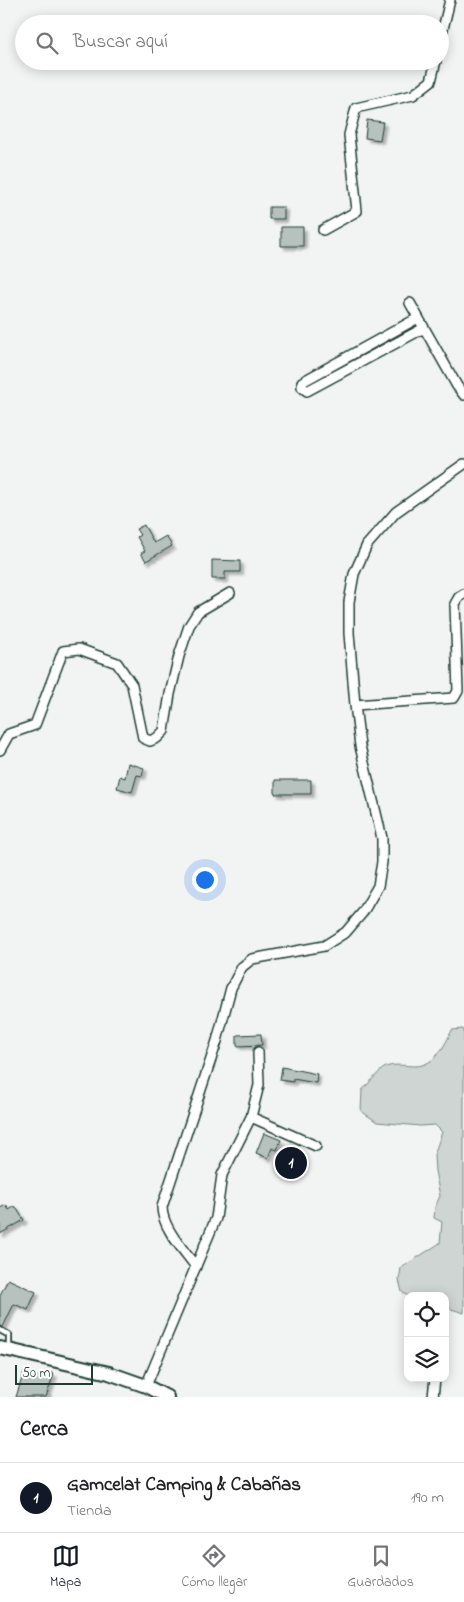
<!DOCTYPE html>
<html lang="es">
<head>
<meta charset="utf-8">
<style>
  body { margin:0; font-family:"Indie Flower",sans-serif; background:#f6f6f6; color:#202124 }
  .controls { position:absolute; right:15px; bottom:15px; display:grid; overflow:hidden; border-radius:10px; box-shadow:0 2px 12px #0003 }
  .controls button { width:45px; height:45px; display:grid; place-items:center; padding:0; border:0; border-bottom:1px solid #e0e0e0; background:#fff; color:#202124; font:25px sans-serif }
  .scale { position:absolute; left:15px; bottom:12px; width:78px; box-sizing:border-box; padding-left:5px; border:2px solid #1f3d34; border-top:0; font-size:14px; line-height:18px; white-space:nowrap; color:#1f3d34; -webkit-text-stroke:4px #fff; paint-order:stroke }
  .you { position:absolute; left:204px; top:879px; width:18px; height:18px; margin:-12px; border:4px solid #fff; border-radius:50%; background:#1a73e8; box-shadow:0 0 0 8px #1a73e833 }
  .badge { display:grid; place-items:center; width:32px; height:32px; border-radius:50%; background:#111827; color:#fff; font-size:16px; font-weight:700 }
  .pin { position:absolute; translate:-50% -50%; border:2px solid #fff; box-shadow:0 1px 5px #0006 }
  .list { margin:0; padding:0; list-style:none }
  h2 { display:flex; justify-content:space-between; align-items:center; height:65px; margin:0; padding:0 20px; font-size:21px }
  h2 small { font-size:16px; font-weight:400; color:#757577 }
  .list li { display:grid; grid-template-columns:32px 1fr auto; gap:15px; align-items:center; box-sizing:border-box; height:70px; padding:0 20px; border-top:1px solid #e0e0e0 }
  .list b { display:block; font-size:19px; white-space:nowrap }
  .list p { margin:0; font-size:16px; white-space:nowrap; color:#757577 }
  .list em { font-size:16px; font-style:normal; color:#757577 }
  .icon { flex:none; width:28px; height:28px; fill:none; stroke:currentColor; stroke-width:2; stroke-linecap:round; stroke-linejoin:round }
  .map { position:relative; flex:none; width:464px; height:1397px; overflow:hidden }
  .search { position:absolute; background:#fff; box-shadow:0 2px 12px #0003; left:15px; right:15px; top:15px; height:55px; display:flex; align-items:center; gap:12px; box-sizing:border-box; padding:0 18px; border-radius:28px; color:#757577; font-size:19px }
  .sheet { height:135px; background:#fff }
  nav { display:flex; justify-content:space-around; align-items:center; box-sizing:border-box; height:70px; border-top:1px solid #e0e0e0; background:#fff; font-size:14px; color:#757577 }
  nav a { display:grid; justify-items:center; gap:2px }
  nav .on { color:#111827 }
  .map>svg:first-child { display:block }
</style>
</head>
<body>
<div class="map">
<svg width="464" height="1397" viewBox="0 0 464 1397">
  <defs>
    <filter id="shadow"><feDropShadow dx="3.5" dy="3.5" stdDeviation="1" flood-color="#0004"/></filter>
  </defs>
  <rect width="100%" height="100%" fill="#f2f3f3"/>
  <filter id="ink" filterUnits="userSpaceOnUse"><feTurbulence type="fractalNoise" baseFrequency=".02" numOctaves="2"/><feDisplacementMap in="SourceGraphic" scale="10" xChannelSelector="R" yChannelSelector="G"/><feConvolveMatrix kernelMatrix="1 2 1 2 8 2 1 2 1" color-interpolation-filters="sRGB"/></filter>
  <g filter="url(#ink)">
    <path fill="#ced5d3" stroke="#768984" d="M463,1029L464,1031V1313L445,1307V1296H408L402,1292L399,1280L401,1268L440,1243L442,1222L434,1218L435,1207L440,1196L435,1171L434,1155L442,1132L435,1125L420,1126L377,1122L361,1111L362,1090C368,1085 379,1071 384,1068C393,1063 405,1066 415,1066C435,1066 445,1045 452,1030Z"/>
    <path fill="#b7c1bd" stroke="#1f3d34" filter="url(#shadow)" d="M367,120L383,122L380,140L365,138Z
      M269,207H284V219H269Z
      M281,227H303V246H281Z
      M144,525L154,543L166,536L172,546L146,561L141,553L145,551L137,537L140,535L136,529Z
      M212,560L240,561V572H225V579H212Z
      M128,763L144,768L142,776L137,775L132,792L117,788L120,776L125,778Z
      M275,780H311V794H275Z
      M261,1034L262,1045L237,1046V1035Z
      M282,1067L317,1074L316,1083L293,1079V1082L280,1080Z
      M264,1133L281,1140L277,1150L272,1148L268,1158L256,1153Z
      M6,1205L9,1210L15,1206L24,1220L0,1234V1208Z
      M8,1279L36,1292L28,1310L14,1304L3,1327L0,1326V1295Z
      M46,1371L54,1374L46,1397H16L24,1372L44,1378Z"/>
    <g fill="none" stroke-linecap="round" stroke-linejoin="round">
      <defs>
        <path id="lane" d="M0,1330L9,1335V1348"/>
        <path id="street" d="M440,41L450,0
          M323,230L357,211L349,135L356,108L413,95L431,81L436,61
          M410,303L457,386L464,395
          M418,318L302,382V387L307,391L424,328
          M355,705L454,698L458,691L455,604L459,597L464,594
          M0,750L9,734L35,725L63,651L79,649L117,663L132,685L143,738L150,741L157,738L164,731L170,694L179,656L189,626L198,612L230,593
          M251,1117L316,1146
          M196,1267C184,1250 162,1228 162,1207L217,1041L231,988L242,967L252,959L324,946L346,932L363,912L378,886L382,862V838L360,746L355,705L349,633V602L354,574L367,545L396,512L464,464
          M146,1386L216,1218L222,1175L251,1117L259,1085L258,1052
          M433,1397L435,1378"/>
        <path id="secondary" d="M0,1348L109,1373L146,1386L167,1397"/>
      </defs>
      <use href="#lane" stroke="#1f3d34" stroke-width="8"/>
      <use href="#street" stroke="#1f3d34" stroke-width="12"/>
      <use href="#secondary" stroke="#1f3d34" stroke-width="16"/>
      <use href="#lane" stroke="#fff" stroke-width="4.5"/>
      <use href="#street" stroke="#fff" stroke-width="9"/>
      <use href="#secondary" stroke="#fff" stroke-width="12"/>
    </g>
  </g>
</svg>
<div class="controls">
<button><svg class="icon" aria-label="locate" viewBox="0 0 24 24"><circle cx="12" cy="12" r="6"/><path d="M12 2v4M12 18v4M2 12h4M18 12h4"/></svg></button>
<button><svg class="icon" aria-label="layers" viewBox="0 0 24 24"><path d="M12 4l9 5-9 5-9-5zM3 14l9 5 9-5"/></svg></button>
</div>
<div class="scale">50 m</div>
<div class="you"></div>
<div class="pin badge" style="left:291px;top:1163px">1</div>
<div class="search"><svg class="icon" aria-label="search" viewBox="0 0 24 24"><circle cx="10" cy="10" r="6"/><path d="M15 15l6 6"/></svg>Buscar aquí</div>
</div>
<section class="sheet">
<h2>Cerca<small></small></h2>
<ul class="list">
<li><span class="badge">1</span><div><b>Gamcelat Camping &amp; Cabañas</b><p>Tienda</p></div><em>190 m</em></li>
</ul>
</section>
<nav>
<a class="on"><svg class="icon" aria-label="map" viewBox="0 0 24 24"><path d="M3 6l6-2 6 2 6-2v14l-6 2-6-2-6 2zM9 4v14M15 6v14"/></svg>Mapa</a>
<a><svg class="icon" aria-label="directions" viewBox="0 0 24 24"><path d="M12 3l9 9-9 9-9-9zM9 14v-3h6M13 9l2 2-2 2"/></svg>Cómo llegar</a>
<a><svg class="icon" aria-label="saved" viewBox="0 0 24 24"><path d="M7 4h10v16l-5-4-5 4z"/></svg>Guardados</a>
</nav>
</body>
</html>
